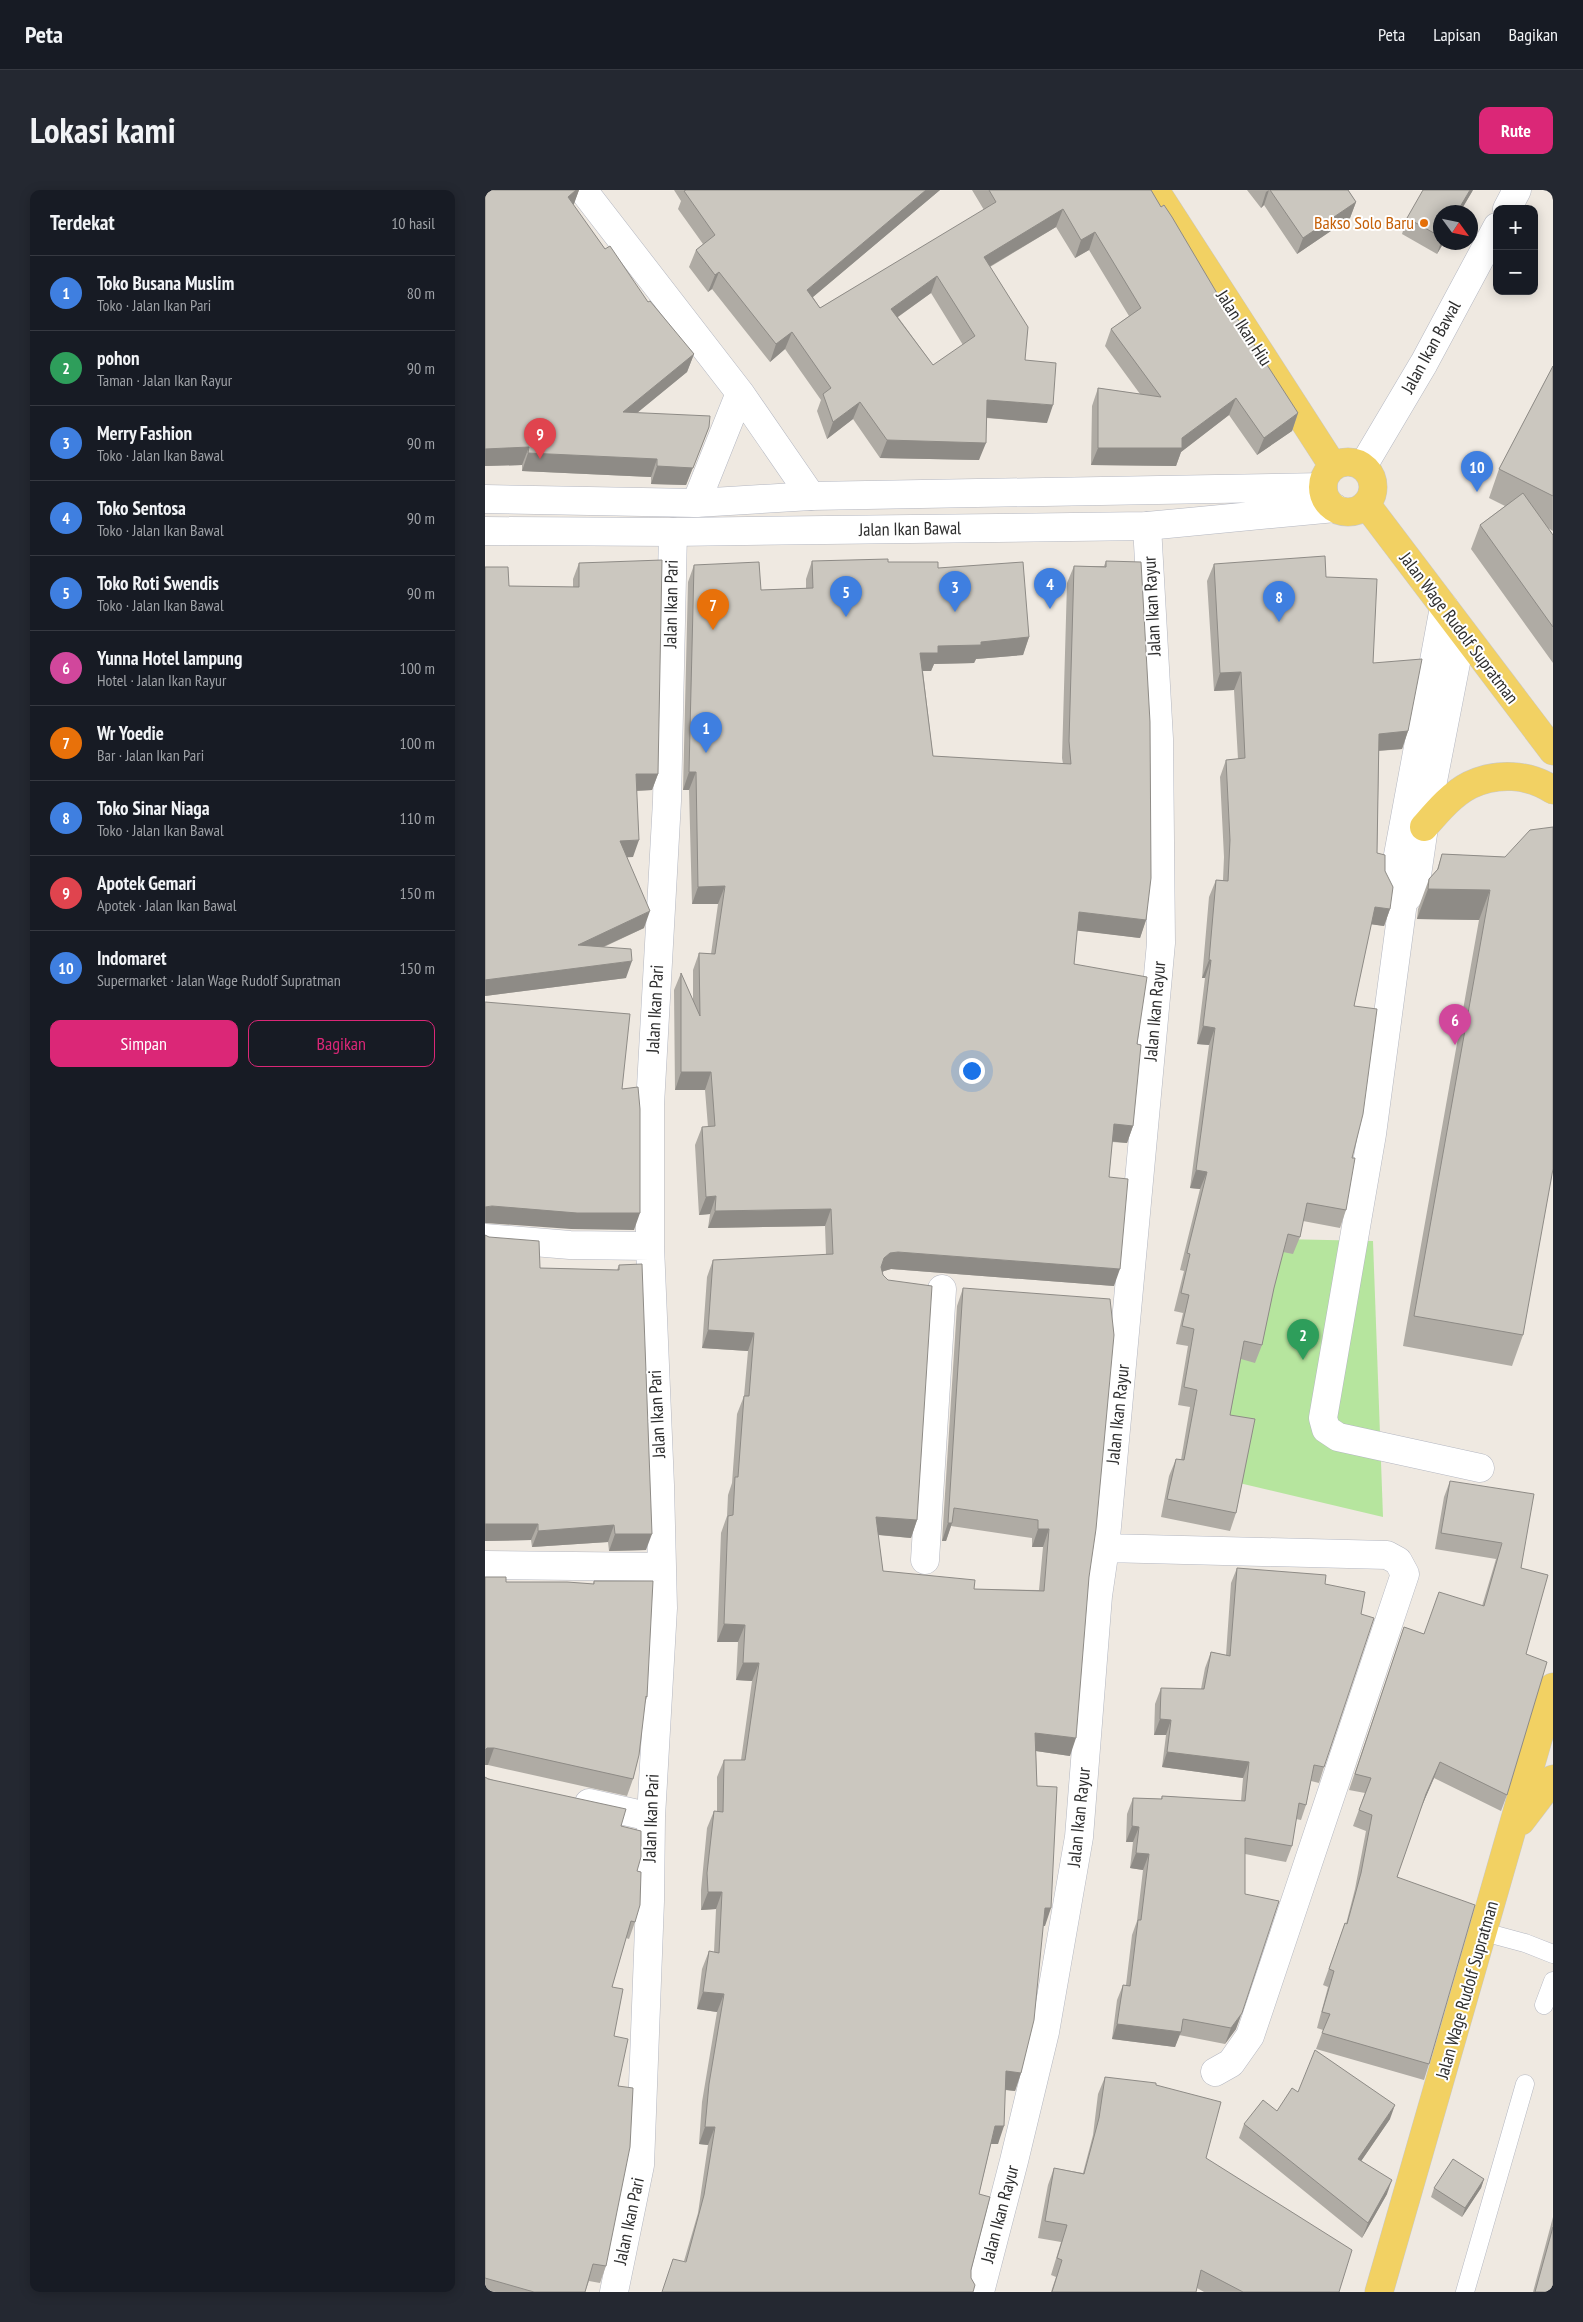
<!DOCTYPE html>
<html lang="id">
<head>
<meta charset="utf-8">
<style>
  body { margin:0; font-family:"PT Sans Narrow",sans-serif; background:#242831; color:#f1f3f6 }
  .controls { position:absolute; right:15px; top:15px; display:grid; overflow:hidden; border-radius:10px; box-shadow:0 2px 12px #0003 }
  .controls button { width:45px; height:45px; display:grid; place-items:center; padding:0; border:0; border-bottom:1px solid #363941; background:#171b24; color:#f1f3f6; font:25px sans-serif }
  .compass { position:absolute; left:948px; top:15px; width:45px; height:45px; border-radius:50%; background:#171b24; box-shadow:0 2px 12px #0003; rotate:123deg }
  .you { position:absolute; left:486px; top:880px; width:18px; height:18px; margin:-12px; border:4px solid #fff; border-radius:50%; background:#1a73e8; box-shadow:0 0 0 8px #1a73e833 }
  .badge { display:grid; place-items:center; width:32px; height:32px; border-radius:50%; background:#db2777; color:#fff; font-size:16px; font-weight:700 }
  .pin { position:absolute; translate:-50% -41px; filter:drop-shadow(0 1px 2px #0008) }
  .pin::after { content:''; position:absolute; top:26px; width:18px; height:15px; background:inherit; clip-path:polygon(0 0,100% 0,50% 100%) }
  .list { margin:0; padding:0; list-style:none }
  h2 { display:flex; justify-content:space-between; align-items:center; height:65px; margin:0; padding:0 20px; font-size:21px }
  h2 small { font-size:16px; font-weight:400; color:#9ea1a6 }
  .list li { display:grid; grid-template-columns:32px 1fr auto; gap:15px; align-items:center; box-sizing:border-box; height:75px; padding:0 20px; border-top:1px solid #363941 }
  .list b { display:block; font-size:19px; white-space:nowrap }
  .list p { margin:0; font-size:16px; white-space:nowrap; color:#9ea1a6 }
  .list em { font-size:16px; font-style:normal; color:#9ea1a6 }
  .actions { display:flex; gap:10px; padding:15px 20px }
  .actions a { flex:1; padding:11px 0; border:1px solid #db2777; border-radius:10px; text-align:center; font-size:18px; color:#db2777 }
  .actions .main { background:#db2777; color:#fff }
  .map { position:relative; flex:none; width:1068px; height:2102px; overflow:hidden; border-radius:10px }
  header { display:flex; align-items:center; gap:30px; box-sizing:border-box; height:70px; padding:0 25px; background:#171b24; border-bottom:1px solid #363941 }
  header strong { font-size:24px }
  nav { display:flex; gap:28px; margin-inline-start:auto; font-size:18px }
  .intro { display:flex; align-items:center; justify-content:space-between; box-sizing:border-box; height:120px; padding:0 30px }
  h1 { margin:0; font-size:35px }
  .button { padding:12px 22px; border-radius:10px; background:#db2777; color:#fff; font-size:18px; font-weight:700 }
  main { display:flex; gap:30px; padding:0 30px }
  aside { flex:1; background:#171b24; border-radius:10px; box-shadow:0 2px 12px #0003 }
  .map>svg:first-child { display:block }
</style>
</head>
<body>
<header>
<strong>Peta</strong>
<nav><a>Peta</a><a>Lapisan</a><a>Bagikan</a></nav>
</header>
<div class="intro"><h1>Lokasi kami</h1><a class="button">Rute</a></div>
<main>
<aside>
<h2>Terdekat<small>10 hasil</small></h2>
<ul class="list">
<li><span class="badge" style="background:#3f7fe0">1</span><div><b>Toko Busana Muslim</b><p>Toko · Jalan Ikan Pari</p></div><em>80 m</em></li>
<li><span class="badge" style="background:#2e9e5b">2</span><div><b>pohon</b><p>Taman · Jalan Ikan Rayur</p></div><em>90 m</em></li>
<li><span class="badge" style="background:#3f7fe0">3</span><div><b>Merry Fashion</b><p>Toko · Jalan Ikan Bawal</p></div><em>90 m</em></li>
<li><span class="badge" style="background:#3f7fe0">4</span><div><b>Toko Sentosa</b><p>Toko · Jalan Ikan Bawal</p></div><em>90 m</em></li>
<li><span class="badge" style="background:#3f7fe0">5</span><div><b>Toko Roti Swendis</b><p>Toko · Jalan Ikan Bawal</p></div><em>90 m</em></li>
<li><span class="badge" style="background:#d1479c">6</span><div><b>Yunna Hotel lampung</b><p>Hotel · Jalan Ikan Rayur</p></div><em>100 m</em></li>
<li><span class="badge" style="background:#e8710a">7</span><div><b>Wr Yoedie</b><p>Bar · Jalan Ikan Pari</p></div><em>100 m</em></li>
<li><span class="badge" style="background:#3f7fe0">8</span><div><b>Toko Sinar Niaga</b><p>Toko · Jalan Ikan Bawal</p></div><em>110 m</em></li>
<li><span class="badge" style="background:#e0444e">9</span><div><b>Apotek Gemari</b><p>Apotek · Jalan Ikan Bawal</p></div><em>150 m</em></li>
<li><span class="badge" style="background:#3f7fe0">10</span><div><b>Indomaret</b><p>Supermarket · Jalan Wage Rudolf Supratman</p></div><em>150 m</em></li>
</ul>
<div class="actions"><a class="main">Simpan</a><a>Bagikan</a></div>
</aside>
<div class="map">
<svg width="1068" height="2102" viewBox="0 0 1068 2102">
  <rect width="100%" height="100%" fill="#efe9e1"/>
  <path fill="#b6e59e" d="M754,1048L888,1051L898,1327L733,1288Z"/>
  <g fill="none" stroke-linecap="round" stroke-linejoin="round">
    <defs>
      <path id="service" d="M999,1742L1040,1753L1068,1764
        M1059,1815L1068,1791
        M980,2102L1040,1894"/>
      <path id="minor" d="M98,0L255,203L326,306
        M211,313L255,203
        M977,442L939,637L930,699L918,712L887,944L838,1228L841,1239L853,1247L995,1278
        M918,712L908,692L959,417
        M0,1048L85,1055L165,1056
        M620,1358L902,1365L913,1371L920,1384L765,1846L746,1873L730,1882
        M440,1370L457,1099
        M0,1375L177,1377
        M104,1613L166,1627
        M129,2102L155,1975L165,1711L166,1627L178,1418L175,1295L165,1056V915L182,611L188,342
        M495,2102L529,1971L560,1842L594,1647L613,1406L620,1358L676,753L674,549L662,336"/>
      <path id="tertiary" d="M1022,19L1032,0
        M878,276L939,173L1012,37
        M0,309L211,313L326,306L838,297
        M0,341L188,342L662,336L850,318"/>
      <path id="primary" d="M670,0L848,276
        M838 297a25 25 0 1 1 50 0a25 25 0 1 1-50 0Z
        M881,314L1068,561
        M939,637C952,622 967,604 985,595C1012,582 1044,584 1068,600
        M1036,1631L1068,1589
        M894,2102L1068,1497"/>
    </defs>
    <use href="#service" stroke="#b4b7c1" stroke-width="19"/>
    <use href="#minor" stroke="#b4b7c1" stroke-width="29"/>
    <use href="#tertiary" stroke="#b4b7c1" stroke-width="29"/>
    <use href="#primary" stroke="#c9c9c9" stroke-width="29"/>
    <use href="#service" stroke="#fff" stroke-width="18"/>
    <use href="#minor" stroke="#fff" stroke-width="28"/>
    <use href="#tertiary" stroke="#fff" stroke-width="28"/>
    <use href="#primary" stroke="#f2d163" stroke-width="28"/>
  </g>
  <path fill="#afaba4" fill-rule="evenodd" d="M0,0H94L88,15L120,59L163,112L209,164L202,182L152,223L224,237L201,295L166,294V287L37,281V275L0,276Z
    M189,0H455L328,107L335,118L499,20L487,0H666L676,17L736,110L813,223L807,241L772,265L744,225L696,262L691,276L606,275L607,216L613,198L655,204L620,156L626,139L644,126L604,60L590,68L571,37L505,77L540,170L562,233L501,228L494,270L395,268L368,229L342,249L332,221L336,210L300,159L285,172L227,99L223,102L204,77L211,60L218,54L193,19L196,11ZM446,103L478,155L448,175L413,127Z
    M762,0H863L871,12L865,28L812,64L779,15L776,18Z
    M988,0L975,22H956V52H959L952,64L917,44L922,28Z
    M1068,176V341L1063,338L1068,345V473L986,359L995,335L1020,316L1004,308L1014,279Z
    M327,371L403,372L453,378L544,447L538,465L491,469L489,473L449,474L446,481H438L448,566L578,574L577,568L582,393L589,376H619L621,371L661,730L655,748L592,740L589,774L652,854L648,936L642,953L627,952L624,987L629,1096L406,1079L399,1081L397,1082L432,1330L426,1348L393,1345L398,1381L489,1399L554,1400L558,1357H547V1348L466,1336L461,1351H457L472,1116L478,1098L604,1387L585,1566L551,1561L552,1596L560,1736H558L536,1883L530,1901L520,1900L513,1954H506L494,2004L486,2080L199,2071L213,2023L223,1955L214,1954L217,1912L232,1822L212,1819L217,1779L224,1761L229,1762L231,1719L216,1720V1700L222,1638L229,1621H232V1587L239,1570H256L267,1491L251,1490L253,1452H232L236,1343L242,1326L243,1305L247,1293L252,1224L259,1206L263,1161L217,1158L222,1087L228,1070L341,1065L340,1036L223,1038L225,1024L214,1025L210,955L217,937H223L220,900H190L189,800L196,783L208,811V780L214,763L226,764L233,714H207L204,600H198L203,392L209,375L276,400L321,398V389Z
    M94,373L173,584L167,600L152,601L148,667H142L159,738L119,757L141,788L0,806L24,396L88,397V389Z
    M729,374L841,387L923,541L917,559L894,561L892,663L900,681L905,719L899,736L886,734L869,816L867,968L861,1020L855,1038L818,1031L815,1047L808,1064L798,1062L789,1098L777,1155L770,1173L756,1169L745,1225L751,1323L745,1341L676,1327L684,1286L691,1269L696,1270L705,1217L693,1215L703,1156L691,1154L698,1123L689,1121L699,1081L695,1080L715,999L705,998L724,855L712,854L720,788H717L724,707L731,690H738L739,667L735,587L741,570L753,569L749,500L729,501L722,391Z
    M957,664L1020,667L1038,1145L1027,1176L918,1156L994,730L932,729L933,719L944,689L952,680Z
    M0,1045L55,1078L132,1080L134,1075L161,1360L124,1361L123,1352L47,1357L46,1350L0,1351Z
    M965,1291L1036,1378L1041,1464L1022,1605L1016,1621L949,1588L936,1618L912,1687L944,1874L939,1890L831,1859L838,1840L832,1838L843,1797L838,1795L860,1733L861,1734L870,1699L881,1641L868,1636L880,1603L864,1600L919,1437L939,1444L997,1416L1011,1369L950,1359L959,1307Z
    M752,1378L840,1394L839,1577L834,1593L826,1591L821,1615L816,1630L811,1629L807,1656L801,1672L760,1664L751,1839L740,1854L694,1845L690,1857L627,1849L632,1810L638,1795H641L647,1745L652,1731L658,1680L645,1678L648,1652H641L642,1624L648,1608L676,1609L677,1606L756,1611L758,1588L677,1577L681,1545H669L670,1514L676,1498L716,1499L720,1478L726,1462L741,1465L746,1393Z
    M109,1391L162,1507L160,1513L148,1589L142,1606L3,1575L21,1392L108,1394Z
    M0,1587L136,1636L152,1681L150,1732L144,1749L141,1748L127,1797L129,1846L133,1896L121,2076L115,2093L104,2091L100,2102H0Z
    M620,1887L671,1895L721,1968L854,2102H719L712,2098L711,2102H566L571,2087L566,2085L576,2052L553,2048L563,1995L569,1978L598,1983L608,1945L613,1904Z
    M813,1902L905,1929L876,1971L902,2004L877,2048L754,1948L759,1934L792,1921Z
    M999,1989L996,1998L977,2027L946,2007L949,1998Z
    M1068,2027V2102H1048Z"/>
  <path fill="#8e8b86" d="M91,0H94L89,14L76,25L83,7Z
    M441,0H455L316,117L322,100Z
    M784,0L779,15L776,18L781,2Z
    M985,0H988L975,22H972Z
    M871,12L865,28L812,64L818,48Z
    M578,19L571,37L492,84L499,67Z
    M610,42L604,60L590,68L596,50Z
    M956,52H959L952,64Z
    M234,82L227,99L223,102L230,85Z
    M452,86L446,103L400,136L406,119Z
    M307,142L300,159L285,172L291,154Z
    M209,164L202,182L131,240L138,222Z
    M751,208L744,225L696,262L691,276L606,275L613,258L697,248Z
    M502,210L568,215L562,233L495,227Z
    M375,212L368,229L342,249L348,232Z
    M813,223L807,241L772,265L779,248Z
    M224,237L201,295L166,294L172,276Z
    M402,250L501,253L494,270L395,268Z
    M44,257L37,275L0,276V259Z
    M43,263L172,269L166,287L37,281Z
    M544,447L538,465L491,469L489,473L449,474L446,481H429L435,463L453,456Z
    M756,482L749,500L729,501L735,483Z
    M923,541L917,559L888,561L894,544Z
    M204,582H211L204,600H198Z
    M151,584H173L167,600L145,601Z
    M154,650L148,667L129,668L135,651Z
    M240,696L233,714H207L213,697Z
    M943,699L1005,700L994,730L932,729Z
    M890,717L905,719L899,736L884,734Z
    M165,721L159,738L87,771L93,755Z
    M594,722L661,730L655,748L587,740Z
    M724,770H726L720,788H717Z
    M147,771L141,788L0,806V790Z
    M718,836L730,838L724,855L712,854Z
    M196,882H226L220,900H190Z
    M629,934L648,936L642,953L623,951Z
    M711,980L722,982L715,999L705,998Z
    M231,1006L225,1024L214,1025L221,1007Z
    M7,1016L155,1023L149,1040L86,1039L0,1033V1017Z
    M346,1019L340,1036L223,1038L230,1021Z
    M413,1062L635,1079L629,1096L406,1079L399,1081L392,1086L399,1068L405,1063Z
    M223,1140L269,1143L263,1161L217,1158Z
    M391,1327L432,1330L426,1348L385,1344Z
    M463,1333H467L461,1351H457Z
    M0,1334H53L46,1350L0,1351Z
    M129,1335L123,1352L47,1357L53,1341Z
    M553,1339H564L558,1357H547Z
    M130,1344H167L161,1360L124,1361Z
    M239,1434L260,1435L253,1452H232Z
    M258,1473H274L267,1491L251,1490Z
    M675,1529L686,1530L681,1545H669Z
    M550,1543L591,1548L585,1566L544,1560Z
    M2,1558H9L3,1575H0V1560Z
    M682,1562L764,1572L758,1588L677,1577Z
    M955,1572L949,1588L935,1620L941,1604Z
    M647,1636L654,1637L648,1652H641Z
    M651,1663L664,1664L658,1680L645,1678Z
    M223,1702H237L231,1719L216,1720Z
    M560,1718H566L560,1736L553,1735Z
    M218,1802L239,1804L232,1822L212,1819Z
    M757,1823L751,1839L740,1854L746,1838Z
    M632,1834L696,1842L690,1857L627,1849Z
    M521,1881L536,1883L530,1901L515,1899Z
    M910,1915L905,1929L868,1983L873,1969Z
    M510,1936H519L513,1954H503Z
    M220,1937H230L223,1955L214,1954Z
    M999,1989L996,1998L977,2027L980,2018Z
    M907,1990L902,2004L877,2048L883,2033Z"/>
  <path fill="#cbc7bf" stroke="#8e8b86" fill-rule="evenodd" d="M0,0H91L83,7L120,59L125,56L163,112L165,111L209,164L138,222L225,226L224,237L208,278L172,276V269L43,263L44,257L0,259Z
    M201,0H441L322,100L335,118L511,12L504,0H666L676,17L679,15L687,27L736,110L739,108L813,223L779,248L751,208L697,248V258H613V198L676,207L626,139L656,118L610,42L596,50L578,19L499,67L543,137L540,170L571,173L568,215L502,210L501,253L402,250L375,212L348,232L338,204L346,198L307,142L291,154L234,82L230,85L211,60L230,45L199,1ZM452,86L490,146L448,175L406,119Z
    M785,0H863L871,12L818,48Z
    M938,0H985L972,22H956V47L922,28Z
    M1068,176V306L1014,279Z
    M1038,303L1068,345V437L995,335Z
    M840,366L841,387L892,389L888,473L937,469L923,541L894,544L892,663L900,665V681L908,697L905,719L890,717L869,816L892,819L878,924L867,968H870L861,1020L822,1013L815,1047L803,1044L789,1098L777,1155L759,1151L745,1225L770,1229L751,1323L682,1309L691,1269L699,1270L712,1200L699,1197L709,1139L697,1136L704,1105L696,1103L705,1064L702,1063L722,982L711,980L730,838L718,836L726,770H724L731,690L743,691L745,650L741,570L760,568L756,482L735,483L729,374Z
    M403,369V372H453V378L538,372L544,447L496,452V455L453,456V463H435L448,566L586,574L584,551L589,376L621,377V371L656,372L665,532L666,688L661,730L594,722L589,774L662,787L652,854L656,855L648,936L629,934L624,987L643,989L635,1079L413,1062L405,1063L399,1068L396,1077L398,1085L403,1090L447,1096L432,1330L391,1327L398,1381L490,1390L489,1399L559,1401L564,1339H553V1330L469,1318L467,1333H463L478,1098L625,1109L629,1145L611,1339L604,1387L591,1548L550,1543L552,1596L572,1597L566,1718H560L549,1830L536,1883L521,1881L519,1936H510L494,2004L505,2007L486,2080V2088L490,2095L488,2102H177L188,2069L201,2072L219,2005L230,1937H220L224,1894L239,1804L218,1802L224,1761L234,1763L237,1702H223L222,1683L229,1621L238,1622L239,1570H260L274,1473H258L260,1435L239,1434L243,1326L248,1325L250,1287H253L259,1206H264L269,1143L223,1140L228,1070L348,1064L346,1019L230,1021L231,1006L221,1007L217,937L230,936L226,882H196V783L215,826L214,763L230,764L240,696L213,697L211,582H204L209,375L274,372L276,400L328,398L327,371Z
    M177,370L173,584H151L154,650L135,651L165,721L93,755L146,759L147,771L0,790V377H23L24,396L94,397V373Z
    M1068,637V979L1038,1145L929,1126L1005,700L943,699L944,689L953,679L957,664L1020,667L1045,640Z
    M0,812L145,824L137,899L153,897L155,919V1023H92L7,1016L0,1017Z
    M0,1045L4,1047L54,1051L55,1078L134,1080V1075L157,1074L167,1344H130L129,1335L53,1341V1334H0Z
    M965,1291L1049,1304L1036,1378L1063,1385L1041,1464L1062,1472L1022,1605L955,1572L941,1604L912,1687L990,1715L944,1874L837,1843L845,1824L837,1822L849,1781L844,1779L860,1733L862,1734L876,1683L887,1625L874,1620L886,1588L870,1584L919,1437L939,1444L954,1402L999,1416L1017,1353L956,1343Z
    M752,1378L841,1385L840,1394L880,1402L876,1424L889,1428L839,1577L829,1575L821,1615L814,1613L807,1656L760,1648V1704L794,1711L757,1823L746,1838L698,1829L696,1842L632,1834L638,1795L645,1796L653,1730H656L664,1664L651,1663L654,1637L647,1636L648,1608L677,1609V1606L760,1611L764,1572L682,1562L686,1530L675,1529L676,1498L719,1499L726,1462L745,1466Z
    M0,1387H21V1392H82L109,1394V1391H168L162,1507L161,1506L154,1565L148,1589L9,1558H2L0,1560Z
    M0,1587L3,1589L141,1619L136,1636L156,1641V1667L152,1681L156,1682L155,1715L150,1732L146,1731L127,1797L138,1799L129,1846L143,1849L133,1896L148,1898L145,1957L121,2076L108,2074L100,2102H49L0,2088Z
    M830,1860L910,1915L873,1969L907,1990L883,2033L759,1934L778,1910L792,1921L807,1898L813,1902Z
    M620,1887L671,1893V1895L736,1912L721,1968L867,2060L854,2102H758L716,2080L711,2102H567L577,2070L572,2068L582,2035L560,2031L569,1978L599,1984L614,1928Z
    M968,1969L999,1989L980,2018L949,1998Z
    M1068,2037V2102H1050Z"/>
  <circle fill="#e8710a" stroke="#fff" stroke-width="2" cx="939" cy="33" r="5"/>
  <g text-anchor="middle" stroke-width="4" stroke-linejoin="round" paint-order="stroke">
    <g font-size="18" fill="#c56008" stroke="#fff" text-anchor="end">
      <text x="929" y="39">Bakso Solo Baru</text>
    </g>
    <g font-size="18" fill="#2e2e2e" stroke="#fff">
      <text transform="translate(759 138) rotate(57)" y="6">Jalan Ikan Hiu</text>
      <text transform="translate(946 157) rotate(-61)" y="6">Jalan Ikan Bawal</text>
      <text transform="translate(425 339) rotate(-1)" y="6">Jalan Ikan Bawal</text>
      <text transform="translate(186 414) rotate(-89)" y="6">Jalan Ikan Pari</text>
      <text transform="translate(667 416) rotate(-93)" y="6">Jalan Ikan Rayur</text>
      <text transform="translate(974 438) rotate(53)" y="6">Jalan Wage Rudolf Supratman</text>
      <text transform="translate(170 819) rotate(-87)" y="6">Jalan Ikan Pari</text>
      <text transform="translate(670 821) rotate(-85)" y="6">Jalan Ikan Rayur</text>
      <text transform="translate(172 1224) rotate(-93)" y="6">Jalan Ikan Pari</text>
      <text transform="translate(633 1224) rotate(-84)" y="6">Jalan Ikan Rayur</text>
      <text transform="translate(594 1627) rotate(-84)" y="6">Jalan Ikan Rayur</text>
      <text transform="translate(166 1628) rotate(-88)" y="6">Jalan Ikan Pari</text>
      <text transform="translate(982 1800) rotate(-74)" y="6">Jalan Wage Rudolf Supratman</text>
      <text transform="translate(515 2024) rotate(-75)" y="6">Jalan Ikan Rayur</text>
      <text transform="translate(144 2031) rotate(-78)" y="6">Jalan Ikan Pari</text>
    </g>
  </g>
</svg>
<div class="controls">
<button>+</button>
<button>−</button>
</div>
<svg class="compass" viewBox="-18 -18 36 36"><path d="M0-13l5 13h-10z" fill="#e53935"/><path d="M0 13l5-13h-10z" fill="#9ea1a6"/></svg>
<div class="you"></div>
<div class="pin badge" style="left:221px;top:563px;background:#3f7fe0">1</div>
<div class="pin badge" style="left:818px;top:1170px;background:#2e9e5b">2</div>
<div class="pin badge" style="left:470px;top:422px;background:#3f7fe0">3</div>
<div class="pin badge" style="left:565px;top:419px;background:#3f7fe0">4</div>
<div class="pin badge" style="left:361px;top:427px;background:#3f7fe0">5</div>
<div class="pin badge" style="left:970px;top:855px;background:#d1479c">6</div>
<div class="pin badge" style="left:228px;top:440px;background:#e8710a">7</div>
<div class="pin badge" style="left:794px;top:432px;background:#3f7fe0">8</div>
<div class="pin badge" style="left:55px;top:269px;background:#e0444e">9</div>
<div class="pin badge" style="left:992px;top:302px;background:#3f7fe0">10</div>
</div>
</main>
</body>
</html>
